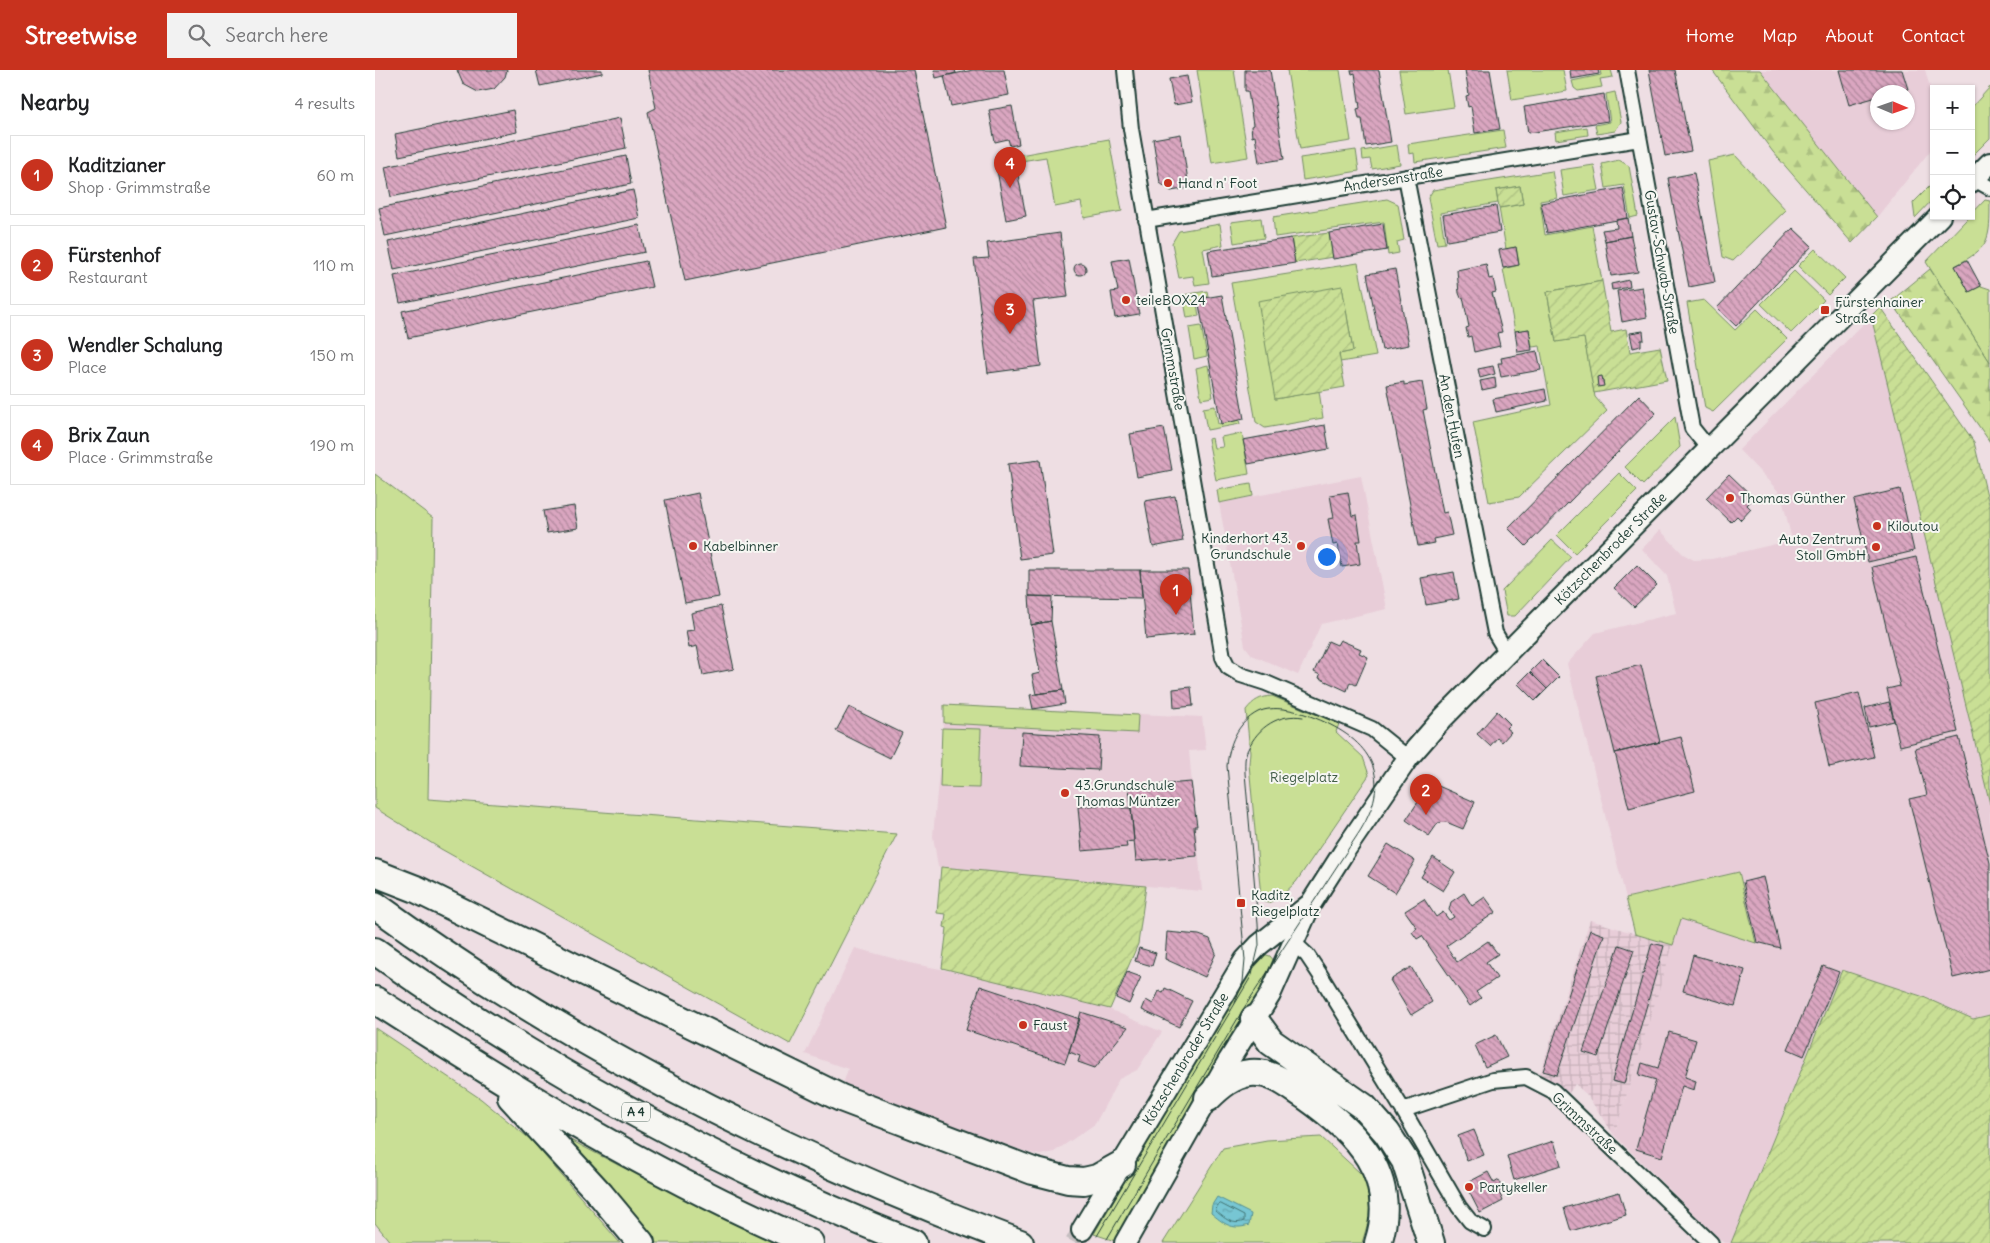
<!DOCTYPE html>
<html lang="en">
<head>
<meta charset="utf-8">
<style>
  body { margin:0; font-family:Delius,sans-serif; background:#f2f2f2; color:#202124 }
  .controls { position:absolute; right:15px; top:15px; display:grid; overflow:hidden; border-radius:0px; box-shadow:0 1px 4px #0004 }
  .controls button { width:45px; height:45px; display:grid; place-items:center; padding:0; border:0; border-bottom:1px solid #e0e0e0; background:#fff; color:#202124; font:25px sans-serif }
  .compass { position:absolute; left:1495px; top:15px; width:45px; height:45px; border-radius:50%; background:#fff; box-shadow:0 1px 4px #0004; rotate:92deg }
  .you { position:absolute; left:951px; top:486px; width:18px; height:18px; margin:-12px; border:4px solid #fff; border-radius:50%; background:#1a73e8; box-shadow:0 0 0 8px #1a73e833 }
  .badge { display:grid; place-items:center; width:32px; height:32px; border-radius:50%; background:#c8321e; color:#fff; font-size:16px; font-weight:700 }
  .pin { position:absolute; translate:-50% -41px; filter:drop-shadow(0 1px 2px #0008) }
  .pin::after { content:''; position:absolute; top:26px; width:18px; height:15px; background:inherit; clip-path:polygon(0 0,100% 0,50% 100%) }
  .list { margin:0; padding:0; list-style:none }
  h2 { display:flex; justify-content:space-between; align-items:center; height:65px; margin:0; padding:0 20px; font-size:21px }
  h2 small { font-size:16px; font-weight:400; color:#757577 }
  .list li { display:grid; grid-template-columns:32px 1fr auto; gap:15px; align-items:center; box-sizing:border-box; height:80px; margin:0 10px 10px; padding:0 10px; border:1px solid #e0e0e0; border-radius:0px }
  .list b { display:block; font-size:19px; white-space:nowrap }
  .list p { margin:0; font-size:16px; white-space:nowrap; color:#757577 }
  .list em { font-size:16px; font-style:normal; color:#757577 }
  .icon { flex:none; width:28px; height:28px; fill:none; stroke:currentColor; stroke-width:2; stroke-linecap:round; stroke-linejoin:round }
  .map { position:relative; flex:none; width:1615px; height:1173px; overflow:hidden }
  header { display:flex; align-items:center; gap:30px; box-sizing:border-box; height:70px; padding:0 25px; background:#c8321e; color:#fff }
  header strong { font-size:24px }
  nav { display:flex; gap:28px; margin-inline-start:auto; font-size:18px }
  .search { width:350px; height:45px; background:#f2f2f2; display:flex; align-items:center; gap:12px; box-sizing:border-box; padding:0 18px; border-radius:0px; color:#757577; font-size:19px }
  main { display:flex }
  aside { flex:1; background:#fff }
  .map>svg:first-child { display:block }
</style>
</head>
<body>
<header>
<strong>Streetwise</strong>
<div class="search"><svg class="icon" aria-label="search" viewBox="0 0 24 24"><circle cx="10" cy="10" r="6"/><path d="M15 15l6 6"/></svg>Search here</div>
<nav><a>Home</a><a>Map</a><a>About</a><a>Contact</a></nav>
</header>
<main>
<aside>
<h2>Nearby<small>4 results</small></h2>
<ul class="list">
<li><span class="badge">1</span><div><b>Kaditzianer</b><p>Shop · Grimmstraße</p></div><em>60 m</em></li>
<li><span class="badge">2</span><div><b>Fürstenhof</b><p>Restaurant</p></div><em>110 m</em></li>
<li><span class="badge">3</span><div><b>Wendler Schalung</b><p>Place</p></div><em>150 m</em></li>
<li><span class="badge">4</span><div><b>Brix Zaun</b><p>Place · Grimmstraße</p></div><em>190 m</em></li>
</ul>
</aside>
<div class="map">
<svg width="1615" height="1173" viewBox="0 0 1615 1173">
  <defs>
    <pattern id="industrial-grid" width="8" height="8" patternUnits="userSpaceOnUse" patternTransform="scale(1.25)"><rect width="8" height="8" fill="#e8cdd8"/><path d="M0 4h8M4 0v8" fill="none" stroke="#c7b1ba"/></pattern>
    <pattern id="forest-firs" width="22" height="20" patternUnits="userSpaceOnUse" patternTransform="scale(1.25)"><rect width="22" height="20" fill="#c9df95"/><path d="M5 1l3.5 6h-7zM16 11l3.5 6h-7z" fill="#acc081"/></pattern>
    <pattern id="garden-furrows" width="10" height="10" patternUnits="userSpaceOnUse" patternTransform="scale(1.25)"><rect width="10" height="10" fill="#c9df95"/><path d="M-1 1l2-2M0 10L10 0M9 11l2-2" fill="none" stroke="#acc081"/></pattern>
    <pattern id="water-ripples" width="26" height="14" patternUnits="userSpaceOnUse" patternTransform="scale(1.25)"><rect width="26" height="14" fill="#77c6d3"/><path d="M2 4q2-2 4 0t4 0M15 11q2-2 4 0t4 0" fill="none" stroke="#61a2ac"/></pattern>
    <pattern id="building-back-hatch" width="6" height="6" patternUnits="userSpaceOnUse" patternTransform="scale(1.25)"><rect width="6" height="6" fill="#daa6c0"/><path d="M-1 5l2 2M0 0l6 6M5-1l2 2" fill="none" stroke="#b0889d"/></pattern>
  </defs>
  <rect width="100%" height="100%" fill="#eedee3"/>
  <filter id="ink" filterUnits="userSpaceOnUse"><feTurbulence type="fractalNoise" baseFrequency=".02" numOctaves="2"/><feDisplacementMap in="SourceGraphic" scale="10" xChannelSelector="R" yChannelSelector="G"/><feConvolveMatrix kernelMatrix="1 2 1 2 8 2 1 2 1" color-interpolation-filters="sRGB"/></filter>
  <g filter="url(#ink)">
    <path fill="#e8cdd8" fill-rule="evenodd" d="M1385,0H1550L1559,31V76L1502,147ZM1502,22H1532V52H1502Z
      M1496,246L1615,734V945L1598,949L1546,926L1467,900L1356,1173H1349L1239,1065L1305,849L1381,872L1364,802L1251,828L1192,594L1220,563L1301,543L1292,506L1267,479L1285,460L1308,484L1319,490L1337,489L1417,470L1406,424L1364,380Z
      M986,406L1012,539L946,554L923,605L877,585L870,576L844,433Z
      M570,635L827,647L831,680L814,681L827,821L563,797L558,766Z
      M480,878L539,894L629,911L727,936L787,962L762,1000L744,1009L720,1054L679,1082L665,1085L654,1083L468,1014L473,999L430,984Z"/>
    <path fill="url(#industrial-grid)" d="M1215,850L1298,875L1239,1065L1212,1025L1200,1014L1194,1023L1165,1004Z"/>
    <path fill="#c9df95" stroke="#748e64" d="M822,0H859L873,87L837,93Z
      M912,0H965L976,71L925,79Z
      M1024,0H1073L1079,37L1031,44Z
      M1132,0H1188L1192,21L1137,30Z
      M1225,0H1236L1238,7L1225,9L1227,17L1203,21L1199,18L1197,11L1226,5Z
      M1615,17V68L1596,87V38Z
      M1240,22L1246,52L1240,61L1222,64L1220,55L1235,52L1231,24Z
      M1212,57L1213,65L1181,70L1180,62Z
      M1128,60L1131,78L1040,92L1039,83L1034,84L1033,74Z
      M734,69L747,141L709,148L706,132L680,137L671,87L646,91L645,85Z
      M1022,75L1025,94L997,99L995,89L988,90L987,81Z
      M981,80L984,101L928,110L925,88Z
      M1360,85L1411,140L1358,191L1348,187L1333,91Z
      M1244,90L1254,96L1263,146L1255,148L1249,115L1231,118L1227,94Z
      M1219,95L1224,120L1189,126L1185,100Z
      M1177,101L1182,128L1165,131L1170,165L1217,156L1227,211L1172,222L1181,272L1209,267L1220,327L1232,341L1144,427L1114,432L1098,352L1176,335L1165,276L1157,277L1154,259L1140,261L1128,199L1144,195L1141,177L1131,179L1124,138L1148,134L1145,116L1121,120L1123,133L1065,143L1070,173L1062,174L1053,128L1058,120Z
      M1559,112V128L1540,148L1538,133Z
      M1012,129L1023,134L1029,170L1022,172L1024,183L1013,185L1009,152L900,167L898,147Z
      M1610,130L1615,131C1615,171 1615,177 1580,196L1594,222L1606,216L1615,219V292L1551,192Z
      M886,148L889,168L859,173L856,152Z
      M845,154L848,175L828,179L834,213L820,215L818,206L804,208L797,173L804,161Z
      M1440,179L1470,208L1453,225L1423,196Z
      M983,193L1001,286L965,292L964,284L978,281L967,217L900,329L944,321L948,348L890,358L881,352L856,213Z
      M1419,201L1449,230L1416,263L1386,234Z
      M832,221L833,226L821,229L824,246L812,248L808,225Z
      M1329,230L1360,260L1382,239L1412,269L1338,342L1330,338L1312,233Z
      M826,256L832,286L819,289L814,258Z
      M833,295L838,327L826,329L821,298Z
      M840,336L843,354L864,350L865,354L832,360L828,338Z
      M1300,347L1305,377L1268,415L1250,397Z
      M867,363L874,404L841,410L833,369L837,368L839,378L848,377L846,367Z
      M1244,403L1262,421L1200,483L1182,465Z
      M0,404L58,448L53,729L522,764L415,974L66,779L0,738Z
      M876,414L878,426L844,433L842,420Z
      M1177,470L1196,487L1140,546H1132L1127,521Z
      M897,626L964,654L961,662L988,687L994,705L921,812L904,828L893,833L889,832L886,827L874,694L875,682L871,640C879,630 885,627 897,626Z
      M569,635L763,645L762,663L569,653Z
      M567,658L606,659L604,718L565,717Z
      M1364,802L1381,873L1306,849L1298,875L1260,864L1251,828Z
      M888,884L895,886L900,892L896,908L839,999L740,1171L719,1164L851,938L881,891Z
      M0,958L106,1029L156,1070L245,1173H16L0,1153Z
      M188,1066L245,1096L402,1173H278Z
      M946,1067L996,1113L994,1149L987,1173H788L848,1078L892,1070Z"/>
    <path fill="url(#forest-firs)" stroke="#748e64" d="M1337,0H1385L1502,147L1477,173L1398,82Z
      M1555,199L1615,292V372L1516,231Z"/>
    <path fill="url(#garden-furrows)" stroke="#748e64" d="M1145,116L1148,134L1124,138L1121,120Z
      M954,163L958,187L920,193L916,168Z
      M1227,211L1236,262L1251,259L1255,282L1285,277L1292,310L1219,323L1209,268L1181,272L1172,222Z
      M967,216L978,281L964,284L970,317L900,329L883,231Z
      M1505,237L1599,372L1615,438V734L1496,246Z
      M566,797L771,816L763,874L735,939L567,898L572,858L569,857L571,844L562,843Z
      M1467,900L1546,926L1598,949L1615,945V1173H1356Z"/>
    <path fill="url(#water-ripples)" stroke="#548f93" d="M842,1127L876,1144L874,1155C857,1161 848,1153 836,1143L837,1135Z"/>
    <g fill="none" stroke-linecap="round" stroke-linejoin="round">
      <path stroke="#427474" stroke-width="1" d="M846,1134L869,1146V1151C858,1156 849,1148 841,1141L842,1136Z"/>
    </g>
    <path fill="url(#building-back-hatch)" stroke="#1f3d34" d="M82,0H132L130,7L119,19L103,22L88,14Z
      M161,0H227V3L165,16Z
      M273,0H539L571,157L310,211L273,42L281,38Z
      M559,0H580L581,3L561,8Z
      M598,0H629L634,25L576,36L569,6Z
      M870,0H895L909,89L884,93L880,66L877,67L876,56L878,55L873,21H870Z
      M976,0H1004L1016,72L991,76L987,49H984L982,39L985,38L980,3L977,4Z
      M1090,0H1115L1125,59L1100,63L1096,36L1093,37L1091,26L1094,25Z
      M1195,0H1223L1224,4L1196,9Z
      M1274,0H1300L1316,81L1290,86Z
      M1464,0H1527L1533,19L1519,22H1502V27L1474,35Z
      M812,6L817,32L799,35L794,9Z
      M1229,24L1233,51L1153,63L1149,37Z
      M637,36L644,74L635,76L633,69L620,72L614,40Z
      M138,40L142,62L24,86L20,64Z
      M245,48L251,78L16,127L10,97Z
      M806,64L814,118L796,121L785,113L778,69Z
      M639,85L651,146L631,150L620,89Z
      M251,86L256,114L10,166L4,138Z
      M1319,103L1340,212L1314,217L1293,108Z
      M1248,118L1253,148L1172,163L1166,133Z
      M258,120L264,148L19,200L13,172Z
      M1121,136L1125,162L1072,171L1068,145Z
      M1253,148L1256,166L1230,171L1227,160L1242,158L1241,150Z
      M1008,154L1012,180L958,189L954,163Z
      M264,155L270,182L25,233L19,206Z
      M1418,158L1437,176L1361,256L1342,238Z
      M685,163L693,227L658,231L666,296L613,303L599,189L614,188L612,173Z
      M1256,166L1263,202L1236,206L1230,171Z
      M916,168L920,193L837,206L833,181Z
      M1141,177L1144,195L1128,198L1124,180Z
      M754,188L764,244L740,248L736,222L743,221L737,191Z
      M1592,190L1606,216L1594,222L1580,196Z
      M271,191L277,217L33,268L27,241Z
      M699 199a6 6 0 1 1 12 0a6 6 0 1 1-12 0Z
      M1111,194L1114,209L1118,208L1121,222L1117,223L1127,262L1122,263L1125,276L1099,282L1096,266L1093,267L1091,258L1094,257L1088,227L1086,228L1084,223L1082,200Z
      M1020,199L1034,275L1007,280L992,204Z
      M1254,210L1255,217L1237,220L1236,214Z
      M1267,217L1272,247L1247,252L1242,221Z
      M847,225L869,349L846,354L823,229Z
      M1154,259L1157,280L1143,282L1140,261Z
      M1268,261L1269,270H1266V276L1258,278L1255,263Z
      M1162,281L1166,300L1126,307L1123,293H1127L1126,288Z
      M1118,296L1120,304L1105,308L1103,299Z
      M1227,306L1229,316L1223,317L1222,307Z
      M1120,308L1121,317L1107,320L1105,311Z
      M1029,312V315L1047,312L1052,339L1048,340L1068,443L1072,442L1077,465L1058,469L1059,473L1043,476L1012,315Z
      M1170,319L1172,331L1121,342L1118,329Z
      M1264,325L1281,343L1151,476L1133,458Z
      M950,355L954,379L873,394L868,370Z
      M789,358L797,400L762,407L755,364Z
      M665,390L678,485L645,489L633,394Z
      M1354,404L1379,428L1372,435L1376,439L1366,450L1362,446L1356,452L1331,428Z
      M1525,419L1539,481L1493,492L1479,430Z
      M973,422L977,446L982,445L986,471H982L985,494L967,497L963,474L958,475L953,449L959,448L955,425Z
      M323,423L344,527L310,533L290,430Z
      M800,426L808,471L778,477L770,431Z
      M199,436L203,458L172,463L168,441Z
      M1541,487L1583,662L1525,676L1512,619L1525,616L1497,497Z
      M1262,495L1282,515L1259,537L1239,518Z
      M654,500H765L767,528L654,526Z
      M765,500H813L819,564L771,569Z
      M1079,502L1084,529L1051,535L1046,508Z
      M654,526L677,527L676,551L656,555Z
      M346,536L359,599L328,605L322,576L314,578L311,561L319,560L316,543Z
      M676,551L688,620L661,624L657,605L665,603L656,555Z
      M965,570L986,579L984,583L993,587L981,615L975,612L972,621L944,608L945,605L939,602L953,571L962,575Z
      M1167,590L1184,607L1172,619L1155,602Z
      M1266,595L1285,672L1240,683L1221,606Z
      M1155,602L1172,619L1160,631L1143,614Z
      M816,617L818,636L799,638L798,619Z
      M688,620L690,634L658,639L655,625Z
      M1484,623L1499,687L1454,697L1440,633Z
      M1514,632L1519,651L1494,657L1490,638Z
      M474,637L527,663L515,688L461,661Z
      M1122,641L1135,654L1131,658L1136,662L1127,672L1122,668L1115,676L1102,664Z
      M647,662L725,667L723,700L645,696Z
      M1306,667L1320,721L1254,738L1240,683Z
      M1584,667L1615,793V899L1578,908L1534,729L1552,725L1540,678Z
      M816,712L822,756H819L822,786L761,791L754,717Z
      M1061,715L1100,732L1088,759L1071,752L1063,753L1054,766L1031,750L1053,717Z
      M747,733V738H756L759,771L751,772L752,777L707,781L703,737Z
      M1013,774L1040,791L1020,823L993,806Z
      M1058,787L1080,802L1068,821L1046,807Z
      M1388,807L1405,878L1382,872L1368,812Z
      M1089,823L1097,836L1110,827L1121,842L1071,876L1082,892L1113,871L1123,884L1111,892L1122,908L1101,922L1106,928L1095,936L1047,866L1042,869L1037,862L1042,858L1030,841L1049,829L1061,847L1068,842L1074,850L1079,847L1074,840L1076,832Z
      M1215,860L1229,865L1182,1005L1168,1001Z
      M792,862L824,865L835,869L841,883L830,907L790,889Z
      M1277,873L1289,876L1249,1014L1237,1011Z
      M1244,875L1259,880L1223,987L1208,982Z
      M764,878L781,883L777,896L760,891Z
      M1318,885L1370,900L1360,936L1308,921Z
      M1448,896L1464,902L1429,986L1413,979Z
      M1036,897L1057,932L1036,945L1015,910Z
      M752,902L766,907L754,934L741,928Z
      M605,916L705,949L690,993L591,960Z
      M790,918L817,931L804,957L767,940L771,930L778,934L784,921L788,923Z
      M706,942L753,957L720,998L703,992L705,986L694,982Z
      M1294,962L1321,970L1310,1007L1321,1011L1319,1020L1307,1016L1287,1087L1261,1079L1281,1010L1264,1005L1267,993L1283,998Z
      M1121,965L1132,987L1110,997L1100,975Z
      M1099,1060L1109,1085L1092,1091L1083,1066Z
      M1179,1071L1186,1095L1139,1110L1132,1086Z
      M1113,1102L1119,1113L1124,1110L1129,1120L1124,1122L1128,1131L1105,1143L1090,1114Z
      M1244,1122L1251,1145L1196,1161L1189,1138Z"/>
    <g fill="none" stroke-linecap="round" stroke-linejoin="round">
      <path stroke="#c5bec0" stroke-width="20" stroke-dasharray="20 10" stroke-linecap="butt" d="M700,1173L707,1160"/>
      <defs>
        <path id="street" d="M750,0L756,59L848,587L853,597L866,605L891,613L997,659L1033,688
          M1252,0L1317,358L1334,379
          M1031,107L1115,538L1120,563L1132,583
          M1599,109L1615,118
          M771,150L1264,69
          M919,873L932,885L944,903L1028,1040L1084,1137L1095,1151L1109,1159
          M1028,1040L1118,1010L1151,1007L1178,1021L1336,1173"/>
        <g id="secondary">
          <path d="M1596,112L1615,93"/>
          <path id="s1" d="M707,1160L870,890L884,875L933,836"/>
          <path id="s2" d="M750,1173L854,990L895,925L935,835L970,780L1033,688L1068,648L1132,583L1565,146"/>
        </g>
        <path id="highway" d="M0,803L41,819L466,1028L658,1101L693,1110L709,1111L722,1108L747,1094
          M0,835C198,979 416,1087 645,1173
          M0,881C166,999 349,1098 538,1173
          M0,930C140,1020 281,1107 435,1173
          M879,949L896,972L989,1037L1012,1063L1030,1091L1056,1173
          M136,1027L226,1125L266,1173
          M833,1028C845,1016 858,1005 875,1003C897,1001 913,1015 930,1026C981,1062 1025,1105 1003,1173"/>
      </defs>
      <use href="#street" stroke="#1f3d34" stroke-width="18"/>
      <use href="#secondary" stroke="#1f3d34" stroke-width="24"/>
      <use href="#highway" stroke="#1f3d34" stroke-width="30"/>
      <use href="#street" stroke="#f6f6f2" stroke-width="14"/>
      <use href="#secondary" stroke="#f6f6f2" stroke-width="20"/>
      <use href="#highway" stroke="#f6f6f2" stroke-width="26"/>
      <path stroke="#1f3d34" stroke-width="1" d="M722,1166L877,905L884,875L883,854L870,703C870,696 869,686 873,679C883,657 904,643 928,647
        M732,1169L869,938L985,761C1021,703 992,667 935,646C920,640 898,635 883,642C862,653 854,674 852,696L870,890L868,912L860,933"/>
    </g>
  </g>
  <g fill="#c8321e" stroke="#f6f6f2" stroke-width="2">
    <circle cx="793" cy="113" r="5"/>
    <circle cx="751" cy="230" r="5"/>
    <rect x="1445" y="235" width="10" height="10" rx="2.5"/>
    <circle cx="1355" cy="428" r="5"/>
    <circle cx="1502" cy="456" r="5"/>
    <circle cx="318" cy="476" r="5"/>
    <circle cx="926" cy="476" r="5"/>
    <circle cx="1501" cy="477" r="5"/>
    <circle cx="690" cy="723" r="5"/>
    <rect x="861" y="828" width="10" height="10" rx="2.5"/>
    <circle cx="648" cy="955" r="5"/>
    <circle cx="1094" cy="1117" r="5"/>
  </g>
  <g text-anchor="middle" stroke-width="4" stroke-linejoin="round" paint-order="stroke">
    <rect fill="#f6f6f2" stroke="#60746d" stroke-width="1" x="247" y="1032.5" width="28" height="19" rx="4"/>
    <g font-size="12" font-weight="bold" fill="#1f3d34">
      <text x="261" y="1046">A 4</text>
    </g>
    <g font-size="14" fill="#1f3d34" stroke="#f6f6f2">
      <text transform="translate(1018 109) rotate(-9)" y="5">Andersenstraße</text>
      <text transform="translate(1287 192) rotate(80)" y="5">Gustav-Schwab-Straße</text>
      <text transform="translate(798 299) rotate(80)" y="5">Grimmstraße</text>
      <text transform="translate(1077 346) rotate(79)" y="5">An den Hufen</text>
      <text dy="5" stroke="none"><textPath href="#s2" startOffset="854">Kötzschenbroder Straße</textPath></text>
      <text dy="5" stroke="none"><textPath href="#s1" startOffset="200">Kötzschenbroder Straße</textPath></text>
      <text transform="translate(1210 1053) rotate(43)" y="5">Grimmstraße</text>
    </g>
    <g font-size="14" fill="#1f3d34" stroke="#f6f6f2" text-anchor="start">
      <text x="803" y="118">Hand n' Foot</text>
      <text x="761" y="235">teileBOX24</text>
      <text x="1460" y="237">Fürstenhainer<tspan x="1460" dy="16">Straße</tspan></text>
      <text x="1365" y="433">Thomas Günther</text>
      <text x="1512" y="461">Kiloutou</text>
      <text x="916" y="473" text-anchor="end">Kinderhort 43.<tspan x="916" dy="16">Grundschule</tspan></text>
      <text x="1491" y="474" text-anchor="end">Auto Zentrum<tspan x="1491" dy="16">Stoll GmbH</tspan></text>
      <text x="328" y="481">Kabelbinner</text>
      <text x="700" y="720">43.Grundschule<tspan x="700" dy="16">Thomas Müntzer</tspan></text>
      <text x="876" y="830">Kaditz,<tspan x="876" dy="16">Riegelplatz</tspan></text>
      <text x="658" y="960">Faust</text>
      <text x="1104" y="1122">Partykeller</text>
    </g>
    <g font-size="14" fill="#415d47" stroke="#f6f6f2">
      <text x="929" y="712">Riegelplatz</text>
    </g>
  </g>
</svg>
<div class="controls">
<button>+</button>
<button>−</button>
<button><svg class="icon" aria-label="locate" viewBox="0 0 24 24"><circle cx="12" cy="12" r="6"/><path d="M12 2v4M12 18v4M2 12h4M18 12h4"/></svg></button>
</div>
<svg class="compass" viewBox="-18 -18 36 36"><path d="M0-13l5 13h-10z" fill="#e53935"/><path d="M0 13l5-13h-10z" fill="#757577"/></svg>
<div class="you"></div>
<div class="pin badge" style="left:801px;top:545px">1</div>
<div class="pin badge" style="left:1051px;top:745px">2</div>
<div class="pin badge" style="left:635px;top:264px">3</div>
<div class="pin badge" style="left:635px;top:118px">4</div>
</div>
</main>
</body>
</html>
